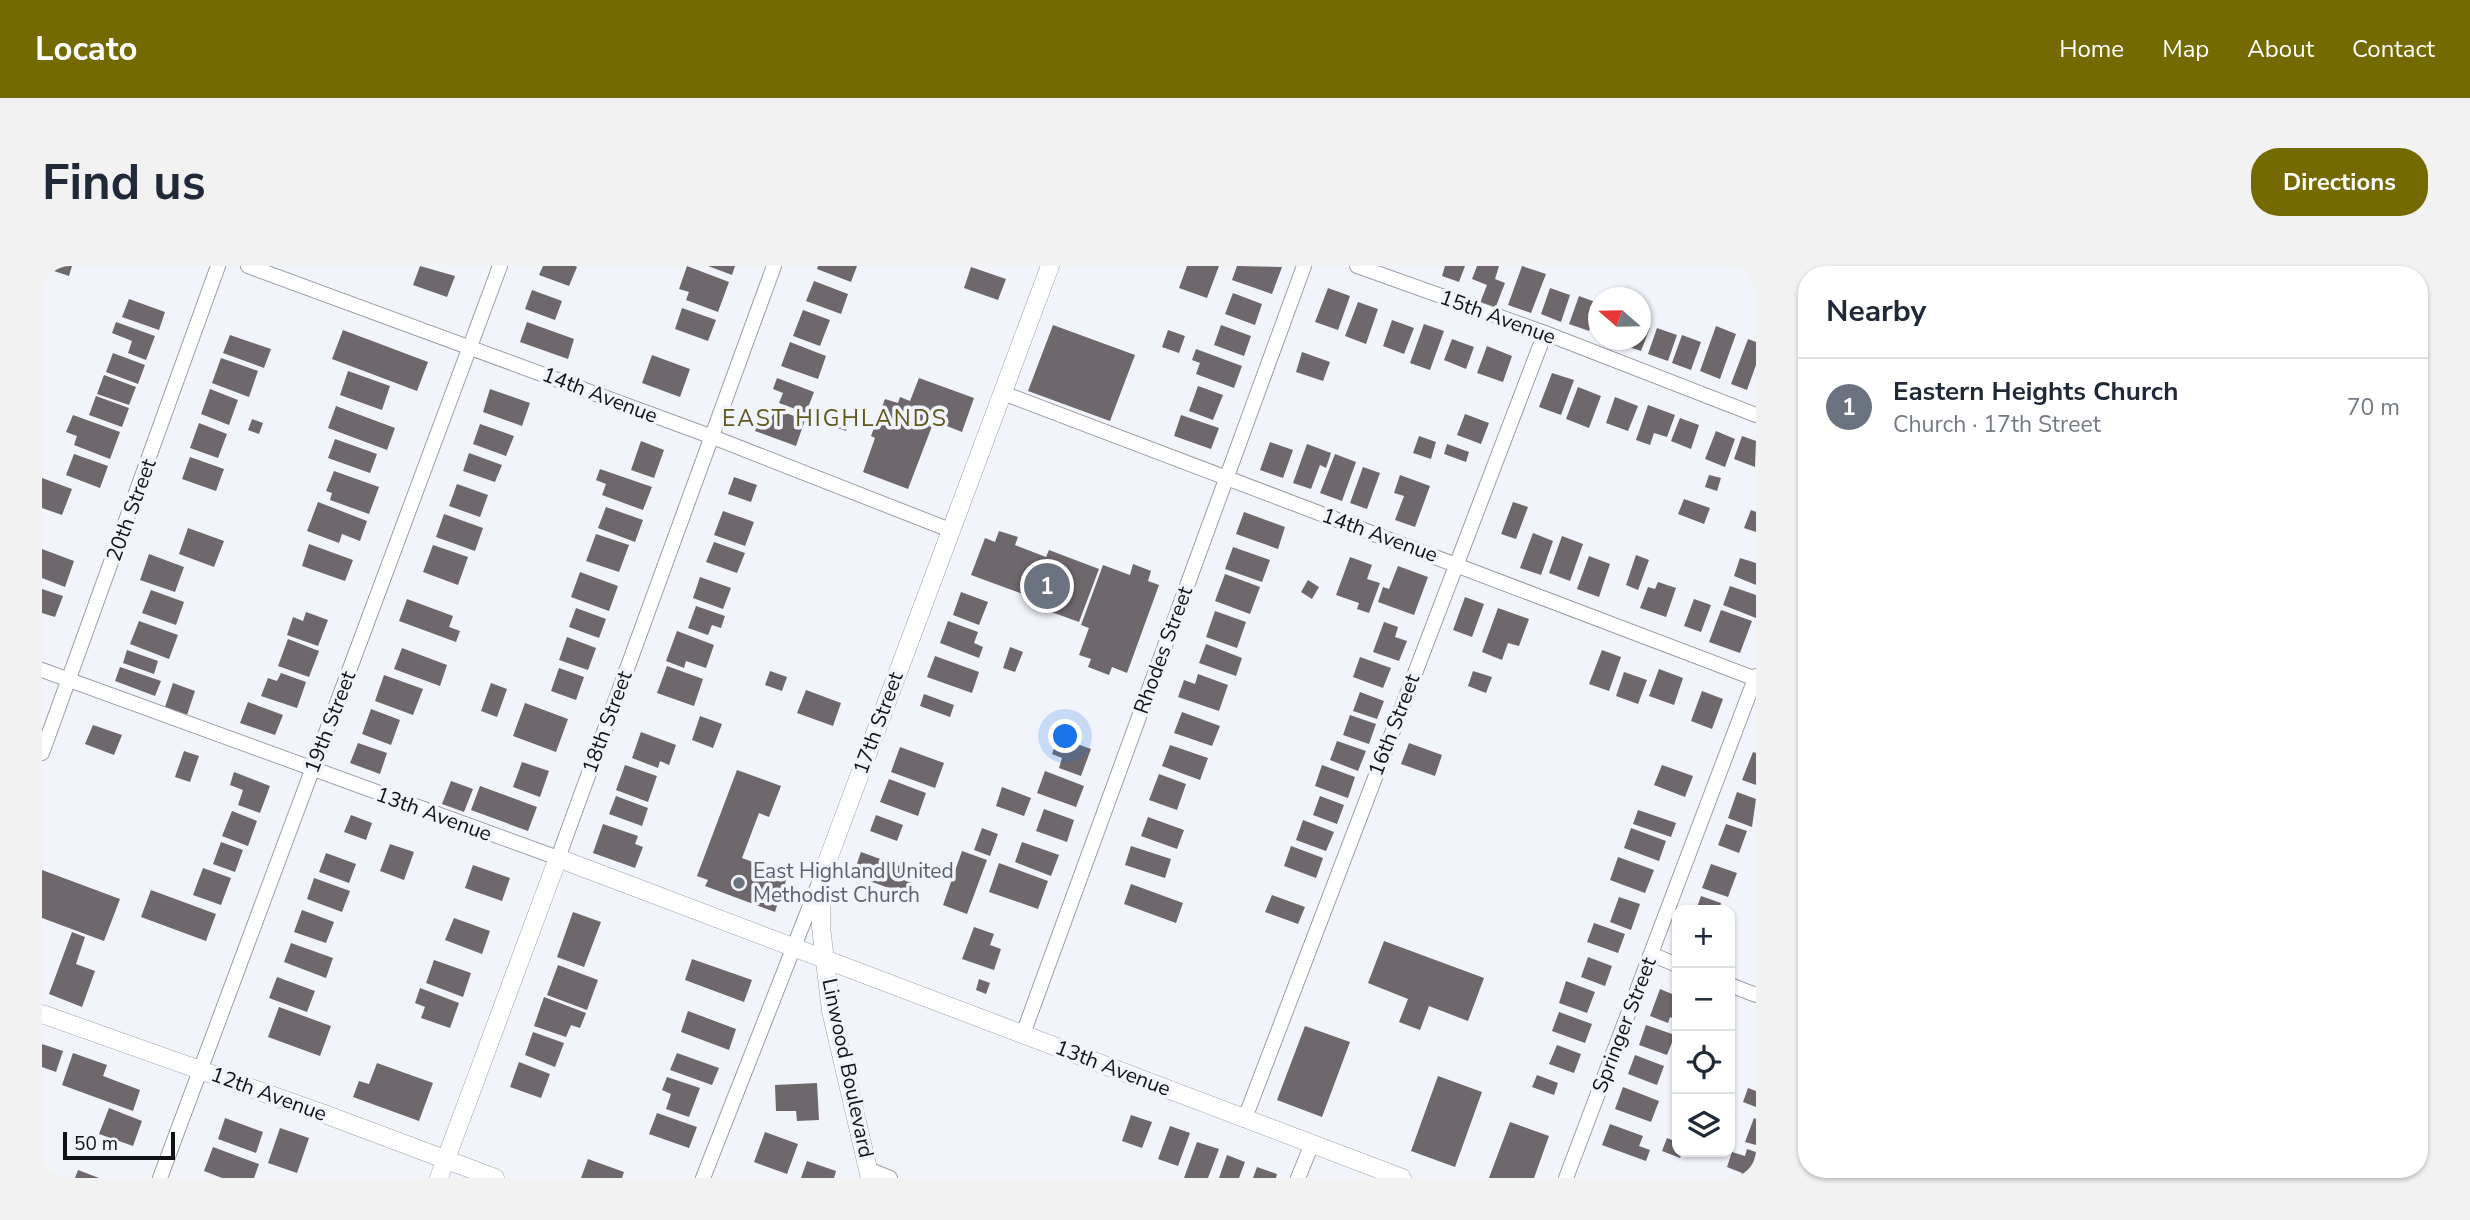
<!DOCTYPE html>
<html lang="en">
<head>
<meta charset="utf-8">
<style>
  body { margin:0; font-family:"Nunito Sans",sans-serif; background:#f2f2f3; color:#1f2937 }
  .controls { position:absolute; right:21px; bottom:21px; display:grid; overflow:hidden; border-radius:14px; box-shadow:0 2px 5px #0004 }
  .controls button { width:63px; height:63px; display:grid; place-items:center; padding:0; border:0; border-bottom:2px solid #e0e1e3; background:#fff; color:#1f2937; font:35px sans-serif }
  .compass { position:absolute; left:1546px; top:21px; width:63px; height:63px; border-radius:50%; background:#fff; box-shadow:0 2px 5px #0004; rotate:290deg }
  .scale { position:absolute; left:21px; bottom:18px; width:112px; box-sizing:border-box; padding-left:7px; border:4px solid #121316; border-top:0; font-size:19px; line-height:24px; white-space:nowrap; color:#121316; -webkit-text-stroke:5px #f2f4fc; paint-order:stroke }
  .you { position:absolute; left:1024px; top:471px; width:24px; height:24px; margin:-18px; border:5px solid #fff; border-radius:50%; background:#1a73e8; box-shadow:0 0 0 10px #1a73e833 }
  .badge { display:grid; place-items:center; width:46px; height:46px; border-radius:50%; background:#756a02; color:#fff; font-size:23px; font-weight:700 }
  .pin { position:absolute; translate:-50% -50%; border:4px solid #fff; box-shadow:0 2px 7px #0006 }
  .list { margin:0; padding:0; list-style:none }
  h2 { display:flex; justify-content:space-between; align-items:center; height:91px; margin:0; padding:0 28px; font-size:30px }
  h2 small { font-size:23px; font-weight:400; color:#747a83 }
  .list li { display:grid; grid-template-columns:46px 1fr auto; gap:21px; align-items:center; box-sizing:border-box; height:98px; padding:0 28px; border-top:2px solid #e0e1e3 }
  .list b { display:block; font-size:26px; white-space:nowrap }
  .list p { margin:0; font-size:23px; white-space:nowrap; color:#747a83 }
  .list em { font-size:23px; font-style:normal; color:#747a83 }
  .icon { flex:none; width:38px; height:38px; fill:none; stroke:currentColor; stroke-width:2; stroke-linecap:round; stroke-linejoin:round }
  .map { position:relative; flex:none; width:1714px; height:912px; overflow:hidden; border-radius:28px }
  header { display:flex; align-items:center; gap:42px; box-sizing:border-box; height:98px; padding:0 35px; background:#756a02; color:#fff }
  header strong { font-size:33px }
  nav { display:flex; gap:38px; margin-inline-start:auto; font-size:24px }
  .intro { display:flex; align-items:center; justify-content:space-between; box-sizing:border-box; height:168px; padding:0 42px }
  h1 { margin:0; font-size:49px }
  .button { padding:18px 32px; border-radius:28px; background:#756a02; color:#fff; font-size:24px; font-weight:700 }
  main { display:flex; gap:42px; padding:0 42px }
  aside { flex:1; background:#fff; border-radius:28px; box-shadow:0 2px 5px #0004 }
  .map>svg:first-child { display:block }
</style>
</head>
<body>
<header>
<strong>Locato</strong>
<nav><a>Home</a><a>Map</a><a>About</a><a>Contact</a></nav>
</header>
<div class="intro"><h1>Find us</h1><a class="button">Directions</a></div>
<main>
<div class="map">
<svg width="1714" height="912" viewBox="0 0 1714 912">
  <rect width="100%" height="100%" fill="#f2f4fc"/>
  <path fill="#6e676b" d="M14,0H30L27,10L12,5Z
    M378,0L413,10L405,31L371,19Z
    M501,0H533L535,1L527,20L497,9Z
    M645,0L687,16L676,46L644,34L647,26L637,23Z
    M666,0H693L690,9Z
    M776,0H815L809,16L775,3Z
    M1145,0H1177L1165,32L1137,22Z
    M1195,0L1240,1L1230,28L1190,14Z
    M1403,0H1423L1417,16L1400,10Z
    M1435,0H1457L1453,13L1463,17L1453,43L1438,37L1445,19L1430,13Z
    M1480,0L1504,8L1489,47L1466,39Z
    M929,1L964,13L956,34L922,22Z
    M772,15L806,28L799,48L764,35Z
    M1286,22L1308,30L1296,64L1273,56Z
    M1508,22L1528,29L1519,56L1499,48Z
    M490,24L520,35L513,54L483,43Z
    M1191,27L1220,38L1213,59L1183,48Z
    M1537,30L1556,37L1547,65L1527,58Z
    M87,33L123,46L117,64L80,51Z
    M1316,36L1336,43L1324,78L1303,70Z
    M640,42L674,54L666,75L633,63Z
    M761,44L788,54L778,80L751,70Z
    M1350,54L1372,62L1362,88L1341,80Z
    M74,56L113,70L104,94L86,87L90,75L70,67Z
    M485,56L532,73L526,93L478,76Z
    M1382,58L1402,65L1388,104L1368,97Z
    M1598,58L1608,62L1599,85L1578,78L1580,74H1598Z
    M1011,59L1093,89L1068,155L986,125Z
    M1179,59L1209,70L1202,90L1172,79Z
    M1674,60L1694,68L1678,113L1658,105Z
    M1615,62L1635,69L1626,95L1606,88Z
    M301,64L386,96L375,125L290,93Z
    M1126,64L1143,70L1137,87L1120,81Z
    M188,69L229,83L222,102L181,87Z
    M1640,69L1659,76L1649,104L1630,97Z
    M1410,73L1432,81L1424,103L1402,94Z
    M1706,73L1714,76V99L1705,124L1689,118Z
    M748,76L784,90L776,113L739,100Z
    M1445,80L1470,90L1461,116L1435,107Z
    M1154,83L1200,100L1192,122L1154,108L1158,97L1150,94Z
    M1260,86L1288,96L1281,115L1254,106Z
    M71,87L103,99L96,118L64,106Z
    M610,89L648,103L638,131L600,117Z
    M179,92L216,105L207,131L170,117Z
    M306,105L348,120L340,144L298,129Z
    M1510,107L1532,114L1519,149L1497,141Z
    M62,109L94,121L87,139L55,128Z
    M735,112L772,126L764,147L737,137L741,127L731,123Z
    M877,112L932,132L920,166L892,155L866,223L821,206L833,172L829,170L843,133L856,137L858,131L868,135Z
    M1156,120L1181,129L1171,154L1147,145Z
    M1536,121L1559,130L1547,162L1524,153Z
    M168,123L196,134L187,159L159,148Z
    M448,123L488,137L480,160L441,146Z
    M54,130L87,142L80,161L47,149Z
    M1573,131L1596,140L1586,165L1564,157Z
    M1606,139L1633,149L1625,171L1612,167L1608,179L1594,174Z
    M294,140L353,162L345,184L286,162Z
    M792,142L810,148L804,165L776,155L779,147L789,150Z
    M733,143L763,154L754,180L713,165L719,149L729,153Z
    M1423,148L1447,157L1439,178L1415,169Z
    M31,149L78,166L68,193L32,179L35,170L24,166Z
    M1139,149L1177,162L1169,183L1132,170Z
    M1638,152L1657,159L1649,183L1629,175Z
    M210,153L221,157L217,168L206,164Z
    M157,157L185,168L176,192L148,182Z
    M438,158L472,170L464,190L431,178Z
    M1674,165L1693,173L1683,201L1663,193Z
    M1377,170L1394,176L1389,193L1371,187Z
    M1700,170L1714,175L1713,201L1692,193Z
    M293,173L335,188L328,207L286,192Z
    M599,175L622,184L612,212L589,204Z
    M1228,176L1251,184L1241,212L1218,204Z
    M1265,178L1289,187L1284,202L1278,199L1269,223L1251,217Z
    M1405,178L1427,186L1424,196L1402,188Z
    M427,187L460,199L453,216L421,205Z
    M32,188L66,200L58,222L24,209Z
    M1293,188L1314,196L1300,235L1278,227Z
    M148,191L182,203L174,225L140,213Z
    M1321,201L1338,207L1325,243L1308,237Z
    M558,203L610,221L601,244L560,229L564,218L554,214Z
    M292,205L337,221L327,248L288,234L290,227L284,225Z
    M1358,209L1388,220L1373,261L1353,254L1362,230L1352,227Z
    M1667,209L1679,212L1675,225L1663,221Z
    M692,211L715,219L709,236L686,228Z
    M0,212L30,223L20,249L0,242Z
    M415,218L446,229L438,251L407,240Z
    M1642,233L1668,242L1662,258L1636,248Z
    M276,236L325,255L318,275L300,268L297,277L265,265Z
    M1471,236L1486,241L1474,273L1459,268Z
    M564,241L601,254L593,276L556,262Z
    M1709,244L1714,246V266L1702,262Z
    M681,245L712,256L703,280L672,269Z
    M1202,246L1243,261L1236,283L1194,268Z
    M402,248L441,262L433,285L394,271Z
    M146,262L182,275L172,301L137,288Z
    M957,265L976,271L973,279L1004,291L1007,284L1057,303L1037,356L987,338L989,331L929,309L943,272L953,276Z
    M1491,267L1511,275L1499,309L1478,302Z
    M554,268L587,279L577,306L544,295Z
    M1520,270L1541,278L1528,315L1507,307Z
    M672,276L703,287L695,307L664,296Z
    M267,278L311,294L303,315L260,300Z
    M391,279L426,291L416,319L381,306Z
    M1191,281L1228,294L1220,316L1183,303Z
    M0,283L32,295L23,321L0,312Z
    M107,288L142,301L133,326L98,314Z
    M1594,289L1607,294L1596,324L1584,319Z
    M1547,290L1568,298L1557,331L1535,323Z
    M1308,291L1330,299L1325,313L1338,317L1327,347L1315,343L1317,337L1294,329Z
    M1698,292L1714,297V319L1692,310Z
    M1091,298L1109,305L1106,315L1117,319L1085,407L1070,401L1067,409L1046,401L1049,393L1037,389L1047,362L1039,359L1061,299L1088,309Z
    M1356,300L1386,311L1372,349L1336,336L1341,321L1347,323Z
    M538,306L576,320L567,345L529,331Z
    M1183,308L1218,321L1208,348L1173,335Z
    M658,311L689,322L681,343L651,332Z
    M1266,314L1277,321L1270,333L1259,326Z
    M1616,316L1634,322L1624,351L1598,342L1606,321L1613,323Z
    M1688,320L1714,329V352L1681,339Z
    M0,323L21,330L13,351L0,347Z
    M109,324L142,336L134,359L100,347Z
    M919,326L946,336L937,359L911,349Z
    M1423,331L1442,338L1430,371L1411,364Z
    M365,333L411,350L407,361L418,365L414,376L357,355Z
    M1652,333L1669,339L1659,366L1642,360Z
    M654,340L683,350L679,362L670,359L666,369L646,362Z
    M534,342L564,353L557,372L527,361Z
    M1456,342L1487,353L1477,380L1466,377L1460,394L1440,386Z
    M1679,344L1710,355L1698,387L1667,376Z
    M1173,345L1204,356L1195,382L1164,371Z
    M264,346L286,354L276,380L245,369L251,351L261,355Z
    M97,355L136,369L127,393L88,378Z
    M906,355L936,366L932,377L941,381L937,392L898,377Z
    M1342,356L1356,361L1353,371L1365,375L1357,395L1331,386Z
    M635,365L672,379L664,402L644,395L642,402L624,395Z
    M525,371L554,382L546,404L517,394Z
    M246,373L277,385L267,411L236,400Z
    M1164,378L1200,392L1194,410L1157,397Z
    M968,381L981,386L973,406L961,402Z
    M360,382L405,399L398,420L352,403Z
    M85,384L116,395L112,408L81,397Z
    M1560,384L1579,391L1567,425L1547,418Z
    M893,390L937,406L930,427L885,411Z
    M1318,391L1349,402L1341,422L1311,411Z
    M625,400L661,413L652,440L615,427Z
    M78,401L119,415L113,430L73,415Z
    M517,402L542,411L534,434L509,425Z
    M1617,403L1641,412L1632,439L1607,430Z
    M728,405L745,411L740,425L723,419Z
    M1431,405L1450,411L1444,427L1426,420Z
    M1582,406L1605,414L1596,438L1574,430Z
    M239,407L264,416L255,442L219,430L226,412L235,415Z
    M1156,408L1186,419L1177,445L1136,431L1142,414L1153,418Z
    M342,409L381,423L371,449L333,435Z
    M131,417L153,425L145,449L123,441Z
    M449,417L465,423L455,451L439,445Z
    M764,424L799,437L791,460L755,447Z
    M1660,425L1681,433L1670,463L1649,455Z
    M1318,426L1342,435L1335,453L1311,445Z
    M882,428L912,439L908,451L878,440Z
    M206,436L241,449L233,469L198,457Z
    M483,437L526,453L514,486L471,470Z
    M329,443L358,454L349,479L320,468Z
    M1140,446L1178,460L1170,480L1132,467Z
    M1308,449L1334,458L1327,478L1301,469Z
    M658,450L680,458L671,482L650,474Z
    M51,459L80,469L72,489L43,478Z
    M599,466L634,479L627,499L618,495L616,502L590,492Z
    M1016,471L1049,483L1039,510L1017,502L1020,492L1010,488Z
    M1295,475L1324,485L1316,505L1288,494Z
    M316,477L345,487L338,508L308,497Z
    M1367,477L1400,489L1393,510L1359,498Z
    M1128,479L1166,492L1158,514L1120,500Z
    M858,481L902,497L893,522L849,506Z
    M142,485L157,490L148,516L133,511Z
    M1711,486L1714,487V519L1700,514Z
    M480,496L507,505L498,531L471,521Z
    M583,499L615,510L606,536L574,524Z
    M1280,499L1313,511L1306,532L1273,520Z
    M1620,499L1651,510L1643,531L1612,519Z
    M695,504L739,520L727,551L717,547L700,592L746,609L742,620L751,623L747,633L738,630L733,646L663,620L666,614L655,610Z
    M1003,505L1042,520L1034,541L995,527Z
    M192,506L228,520L218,547L196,539L201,524L188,519Z
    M1117,508L1144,518L1135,544L1107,534Z
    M847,513L884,527L876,550L838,536Z
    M409,515L431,523L422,546L400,538Z
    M438,520L495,541L486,565L429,544Z
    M960,521L989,532L982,550L954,540Z
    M1695,526L1714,533L1710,561L1686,552Z
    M574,530L606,542L600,560L567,548Z
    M1278,530L1302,539L1295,558L1271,549Z
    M1002,543L1032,554L1025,576L994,565Z
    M1596,544L1634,557L1629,571L1591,558Z
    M190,545L215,555L206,580L180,570Z
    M309,549L330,557L324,574L302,566Z
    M834,549L861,559L855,575L828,565Z
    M1106,551L1142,564L1135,583L1099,570Z
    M1261,554L1292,566L1284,585L1254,574Z
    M561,558L596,570L593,578L601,581L593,602L551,587Z
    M1684,558L1705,565L1697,587L1676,579Z
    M940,562L956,568L948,590L932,584Z
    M1589,562L1624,575L1617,595L1582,582Z
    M179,576L201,584L193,606L171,598Z
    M980,576L1017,589L1009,610L973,596Z
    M348,578L372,586L362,614L338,605Z
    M1089,580L1129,593L1123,612L1083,599Z
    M1249,580L1281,592L1274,612L1242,600Z
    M920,585L945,594L925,648L901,639Z
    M819,586L866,603L862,614L871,617L866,629L811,609Z
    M284,587L314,598L307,617L277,606Z
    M1576,591L1612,604L1603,627L1568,614Z
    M957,597L1006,615L996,643L947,626Z
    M1669,598L1695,607L1686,631L1660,622Z
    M431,599L468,612L460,635L423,622Z
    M161,602L189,612L179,639L151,629Z
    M0,604L78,633L62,675L0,652Z
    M272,612L308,625L300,646L265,633Z
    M1089,618L1141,637L1134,657L1082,638Z
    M109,624L174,648L164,675L99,651Z
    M1230,629L1263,641L1256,658L1223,646Z
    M1659,630L1679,637L1677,644H1654Z
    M1577,631L1598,638L1589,664L1568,656Z
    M260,644L292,656L284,677L252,666Z
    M531,646L559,656L542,701L515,691Z
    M412,652L448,665L440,688L403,674Z
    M1552,657L1583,668L1576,687L1545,676Z
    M932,661L952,668L948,679L959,683L952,704L920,693Z
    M30,666L43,671L34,698L53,705L40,741L7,728Z
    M1342,675L1442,712L1426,755L1387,740L1378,764L1357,756L1366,733L1326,717Z
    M249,677L291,692L284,712L242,696Z
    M1546,691L1570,700L1563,720L1539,711Z
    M650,693L710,714L702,736L643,714Z
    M392,694L429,707L421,731L384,717Z
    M516,699L556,714L545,744L505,729Z
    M235,711L273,725L265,746L227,732Z
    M937,713L948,717L944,728L934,724Z
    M1524,715L1553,726L1545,747L1517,737Z
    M378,722L417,737L408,762L379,752L383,741L373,737Z
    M1618,723L1635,730V754L1628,751L1626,757L1608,750Z
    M502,731L544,747L538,762L529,759L524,771L492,760Z
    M237,741L289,760L278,790L226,771Z
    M646,745L694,763L687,784L639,766Z
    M1517,746L1550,758L1543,777L1510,765Z
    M1604,759L1633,769L1625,789L1597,779Z
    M1263,760L1308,776L1280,851L1235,834Z
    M491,766L522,777L513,801L483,789Z
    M0,778L21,785L14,806L0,801Z
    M1515,779L1539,788L1532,807L1507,798Z
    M31,787L65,799L61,810L98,824L91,845L20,819Z
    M635,787L677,802L670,819L628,804Z
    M1593,789L1622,800L1615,819L1586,808Z
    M477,796L508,808L499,832L468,821Z
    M335,797L391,817L377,855L311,831L317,815L327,818Z
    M1495,809L1516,817L1512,829L1490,821Z
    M1396,810L1440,826L1413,901L1369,885Z
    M625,811L658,822L647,851L624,843L629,828L620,824Z
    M775,817L777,854L755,855L754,845H734L733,819Z
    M1581,821L1617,835L1609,856L1573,843Z
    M1706,822L1714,825V841L1701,836Z
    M67,842L100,855L91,880L57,868Z
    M615,847L655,861L647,882L607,868Z
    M1089,849L1110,856L1100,882L1080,875Z
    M183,852L221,866L214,887L176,873Z
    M1712,852L1714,853V879L1703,876Z
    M1468,856L1507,870L1492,912H1447Z
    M1568,858L1601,870L1597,880L1608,884L1604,895L1560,879Z
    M1128,860L1148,867L1136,900L1116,893Z
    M238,862L267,872L255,907L226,897Z
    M723,866L756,878L745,908L712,896Z
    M1625,872L1635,876V886H1640L1638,892L1620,885Z
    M1155,876L1177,883L1166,912H1142Z
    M171,881L217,898L212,912H180L162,905Z
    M1705,883L1714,886V912H1698L1700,907L1685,901L1690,886L1703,890Z
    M1185,889L1203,896L1197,912H1177Z
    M546,893L582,906L580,912H539Z
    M765,895L794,905L792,912H759Z
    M1215,901L1235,908L1234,912H1211Z
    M36,904L57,912H33Z"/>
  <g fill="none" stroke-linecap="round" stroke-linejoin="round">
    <defs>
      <path id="minor" d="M206,0L668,170L908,264
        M1315,0L1503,67L1714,149
        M961,127L1714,413
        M0,404L516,592L732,0
        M0,487L176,0
        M1609,688L1635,699
        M1688,719L1714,729
        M981,768L1262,0
        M1203,852L1503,67
        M828,904L848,912
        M118,912L458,0
        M661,912L777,617
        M1256,912L1270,878
        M1524,912L1714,410"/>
      <path id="tertiary" d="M0,748L285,849L453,912
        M397,912L516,592L1360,912
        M828,912L789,745L779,661V612L1008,0"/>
    </defs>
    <use href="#minor" stroke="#9c9ea5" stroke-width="16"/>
    <use href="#tertiary" stroke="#9c9ea5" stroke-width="19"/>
    <use href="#minor" stroke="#fff" stroke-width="14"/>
    <use href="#tertiary" stroke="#fff" stroke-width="18"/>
  </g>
  <circle fill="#6b7280" stroke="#f2f4fc" stroke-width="2.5" cx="697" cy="617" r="7"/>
  <g text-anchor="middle" stroke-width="7" stroke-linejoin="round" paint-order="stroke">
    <g font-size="21" fill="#121316" stroke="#f2f4fc">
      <text transform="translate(1456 51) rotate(20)" y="7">15th Avenue</text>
      <text transform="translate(558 129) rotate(21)" y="7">14th Avenue</text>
      <text transform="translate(89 244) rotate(-70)" y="7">20th Street</text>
      <text transform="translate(1338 269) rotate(20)" y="7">14th Avenue</text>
      <text transform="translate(1121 384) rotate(-70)" y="7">Rhodes Street</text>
      <text transform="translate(288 456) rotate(-69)" y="7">19th Street</text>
      <text transform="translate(565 456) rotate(-70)" y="7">18th Street</text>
      <text transform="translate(836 457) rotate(-70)" y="7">17th Street</text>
      <text transform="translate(1352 459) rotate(-69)" y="7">16th Street</text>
      <text transform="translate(392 548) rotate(20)" y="7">13th Avenue</text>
      <text transform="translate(1582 759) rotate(-69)" y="7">Springer Street</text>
      <text transform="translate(806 802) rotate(78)" y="7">Linwood Boulevard</text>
      <text transform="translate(1071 802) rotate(21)" y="7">13th Avenue</text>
      <text transform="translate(227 828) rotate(20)" y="7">12th Avenue</text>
    </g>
    <g font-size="21" fill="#5b616d" stroke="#f2f4fc" text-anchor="start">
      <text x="711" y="612">East Highland United<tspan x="711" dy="24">Methodist Church</tspan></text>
    </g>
    <g font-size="23" letter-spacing="2" fill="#5f571b" stroke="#f2f4fc">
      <text x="793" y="160">EAST HIGHLANDS</text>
    </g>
  </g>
</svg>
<div class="controls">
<button>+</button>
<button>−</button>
<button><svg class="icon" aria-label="locate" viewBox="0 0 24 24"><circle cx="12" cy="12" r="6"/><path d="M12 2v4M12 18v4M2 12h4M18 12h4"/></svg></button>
<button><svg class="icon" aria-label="layers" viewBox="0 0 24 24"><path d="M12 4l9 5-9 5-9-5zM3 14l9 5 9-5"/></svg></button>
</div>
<svg class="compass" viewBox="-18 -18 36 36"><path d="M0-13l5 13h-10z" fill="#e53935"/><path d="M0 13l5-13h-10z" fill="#747a83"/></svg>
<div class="scale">50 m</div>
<div class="you"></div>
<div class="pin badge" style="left:1005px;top:320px;background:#6b7280">1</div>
</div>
<aside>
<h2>Nearby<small></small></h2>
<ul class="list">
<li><span class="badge" style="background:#6b7280">1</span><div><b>Eastern Heights Church</b><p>Church · 17th Street</p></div><em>70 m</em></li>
</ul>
</aside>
</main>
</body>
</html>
